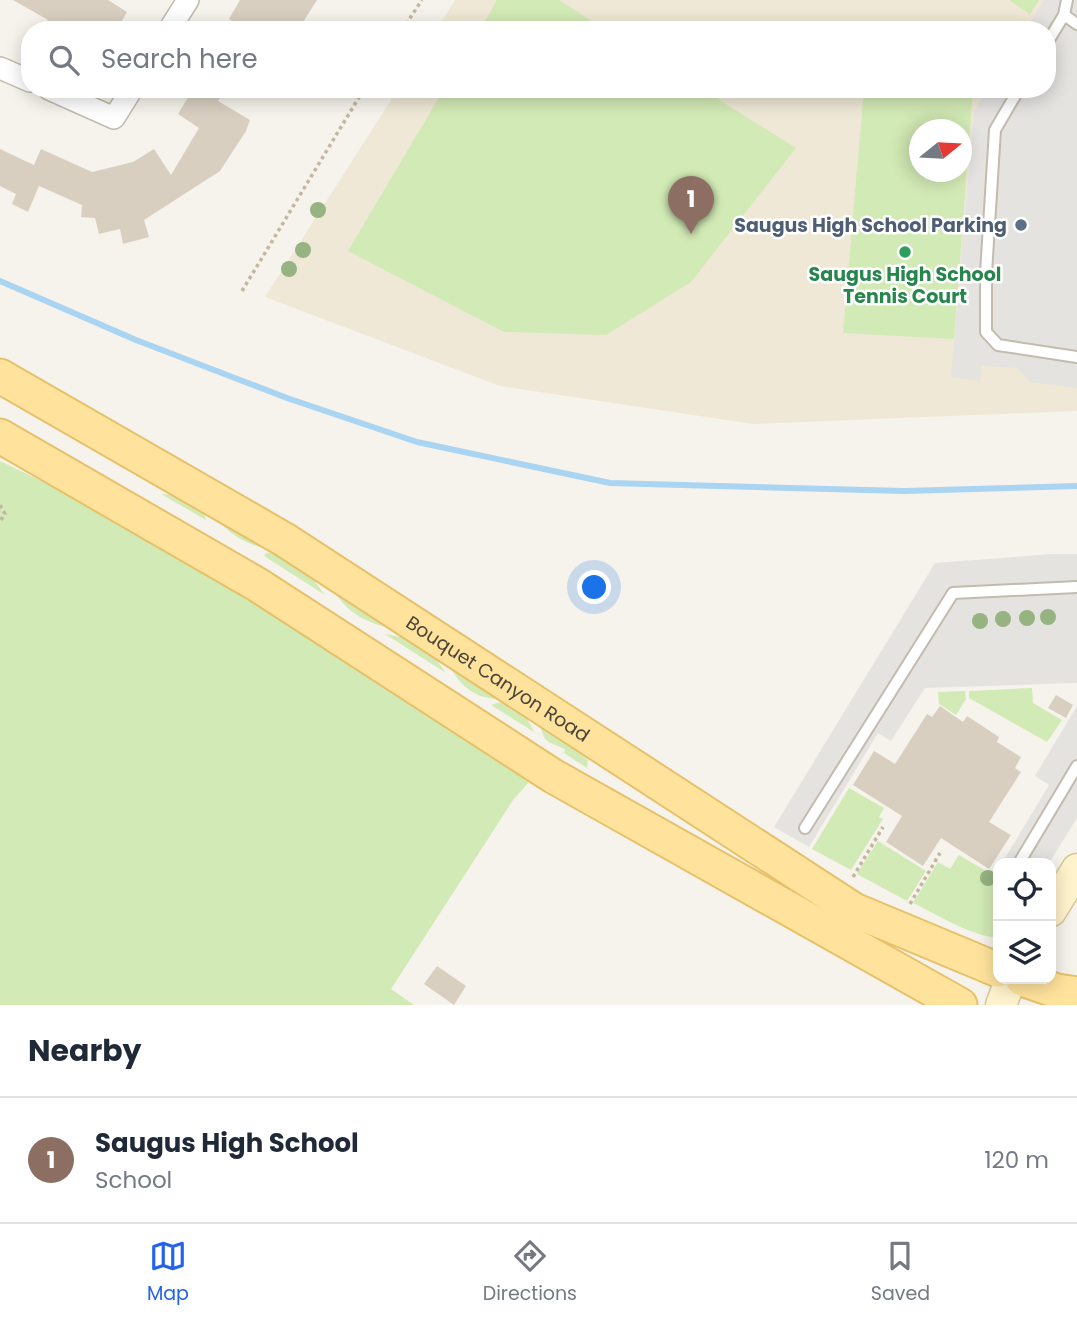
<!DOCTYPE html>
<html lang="en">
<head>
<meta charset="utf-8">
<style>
  body { margin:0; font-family:Poppins,sans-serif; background:#f2f2f3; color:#1f2937 }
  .controls { position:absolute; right:21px; bottom:21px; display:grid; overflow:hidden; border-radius:14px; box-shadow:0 4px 18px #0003 }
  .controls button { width:63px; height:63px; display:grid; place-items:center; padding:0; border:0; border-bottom:2px solid #e0e1e3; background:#fff; color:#1f2937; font:35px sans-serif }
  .compass { position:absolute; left:909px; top:119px; width:63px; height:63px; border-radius:50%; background:#fff; box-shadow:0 4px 18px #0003; rotate:72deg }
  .you { position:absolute; left:595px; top:588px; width:24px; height:24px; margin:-18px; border:5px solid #fff; border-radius:50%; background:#1a73e8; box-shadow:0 0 0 10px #1a73e833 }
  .badge { display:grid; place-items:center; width:46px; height:46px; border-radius:50%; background:#2563eb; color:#fff; font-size:23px; font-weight:700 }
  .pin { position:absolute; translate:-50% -58px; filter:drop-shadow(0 2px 4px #0008) }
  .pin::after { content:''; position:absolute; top:37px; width:24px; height:21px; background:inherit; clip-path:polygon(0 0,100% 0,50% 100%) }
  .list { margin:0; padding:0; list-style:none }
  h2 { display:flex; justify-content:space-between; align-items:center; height:91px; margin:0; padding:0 28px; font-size:30px }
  h2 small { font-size:23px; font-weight:400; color:#747a83 }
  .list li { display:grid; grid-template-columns:46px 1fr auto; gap:21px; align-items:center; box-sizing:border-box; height:126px; padding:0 28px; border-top:2px solid #e0e1e3 }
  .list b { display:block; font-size:26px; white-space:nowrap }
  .list p { margin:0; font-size:23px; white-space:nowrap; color:#747a83 }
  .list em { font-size:23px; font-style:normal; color:#747a83 }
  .icon { flex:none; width:38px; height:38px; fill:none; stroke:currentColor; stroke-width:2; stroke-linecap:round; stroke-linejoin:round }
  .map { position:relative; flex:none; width:1077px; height:1005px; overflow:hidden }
  .search { position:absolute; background:#fff; box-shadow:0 4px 18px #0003; left:21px; right:21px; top:21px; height:77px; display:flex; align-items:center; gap:18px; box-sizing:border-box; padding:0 24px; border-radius:28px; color:#747a83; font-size:26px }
  .sheet { height:217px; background:#fff }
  nav { display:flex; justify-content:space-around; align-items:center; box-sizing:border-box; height:98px; border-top:2px solid #e0e1e3; background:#fff; font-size:19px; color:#747a83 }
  nav a { display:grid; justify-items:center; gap:4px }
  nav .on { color:#2563eb }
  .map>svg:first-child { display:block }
</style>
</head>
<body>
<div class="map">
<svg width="1077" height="1005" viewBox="0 0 1077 1005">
  <rect width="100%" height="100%" fill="#f6f3ec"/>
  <path fill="#efe8d6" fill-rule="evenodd" d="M455,0H1077V411L753,424L500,386L265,297L398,89H1047V30H436ZM920,130H962V172H920Z"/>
  <path fill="#d2eab5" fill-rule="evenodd" d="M497,0H559L606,30H480Z
    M1009,0H1039L1030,14Z
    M444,89H702L796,148L691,282L606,335L504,332L348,251Z
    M864,89H973L954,339L843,333ZM920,130H962V172H920Z
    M0,461L66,493L188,560L529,782L513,800L391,989L414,1005H0Z
    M161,494L175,495L203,510L206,520Z
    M211,511L273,549C245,546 228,534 211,511Z
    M276,552L281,558L306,570L325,595L264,556L266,553Z
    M333,588L396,629C370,625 345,613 333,588Z
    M385,634C420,640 426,645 446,673Z
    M450,665L499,699C476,699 458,685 450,665Z
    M1032,688L1033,703L1062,720L1047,742L969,698V691Z
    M965,691L966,699L956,715L939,704L938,692Z
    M501,702L523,711L534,732L491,705Z
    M544,726L588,760L587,768L564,753L565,749C553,743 543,744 541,727Z
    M849,788L884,808L879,817L883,819L851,870L812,849Z
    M878,841L926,871L907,901L857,874Z
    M959,855L998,878V938C969,935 940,916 913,903L938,862L950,869Z"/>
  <path fill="#e5e3e0" d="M1044,0H1077V388L1030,382L1017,368L982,366L980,381L951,377L974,111L988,89H1047V30H1026Z
    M1053,554H1077V683L925,688L891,741L878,733L809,847L774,827L935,563Z
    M1077,706V818L1049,863H1002L1049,785L1035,776Z"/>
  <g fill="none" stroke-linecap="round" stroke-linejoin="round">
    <path stroke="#a9d4f2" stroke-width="6" d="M0,281L136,340L287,398L417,442L610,483L904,491L1077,486"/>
  </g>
  <path fill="#d8cfc1" d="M13,0H108L127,12L117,30H42L48,20Z
    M240,0H317L298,30H246L229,19Z
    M193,89H226L218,101L250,120L246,131L220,171L144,220L149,237L123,244L120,229L99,234L95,218L81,217L82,205L39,186L28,212L12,204L16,194L0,186V149L34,165L41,149L92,172L133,162L154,149L171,175L199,128L178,114Z
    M1056,695L1073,705L1066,718L1048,708Z
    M940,706L963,722L967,716L999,737L997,742L1021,757L1015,768L1021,772L989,822L1011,835L989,869L941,838L923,866L886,842L902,816L853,785L874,751L895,764L927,714L932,717Z
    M437,966L466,986L454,1005L424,984Z"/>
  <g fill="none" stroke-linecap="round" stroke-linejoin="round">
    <defs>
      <path id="lane" d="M1064,15L1067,0
        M1047,43L1064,15L1077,24
        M1019,89L995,130L986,273V332L998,345L1077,357
        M805,828L953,593L1077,587
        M1019,863L1077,766"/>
      <path id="street" d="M169,30L188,0
        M0,68L30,81
        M49,89L114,118L132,89"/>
      <path id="secondary" d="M1051,911L1077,869
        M1001,1005L1011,979"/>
      <g id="primary">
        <path id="s1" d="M0,376L285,540L854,910L998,970"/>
        <path d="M0,436L258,585L553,776L960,1005"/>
        <path d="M1022,979L1057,991L1077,994"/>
      </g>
    </defs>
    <use href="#lane" stroke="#c2bbae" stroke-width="14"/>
    <use href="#street" stroke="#c2bbae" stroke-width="24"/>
    <use href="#secondary" stroke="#d6c79b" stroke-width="33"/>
    <use href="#primary" stroke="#e6c16a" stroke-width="37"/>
    <path stroke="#c4b79f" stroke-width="3.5" stroke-dasharray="3.5 3.5" stroke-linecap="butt" d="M402,30L422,0
      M242,291L364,89
      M0,505L5,514L0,521
      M853,877L883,827
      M910,904L940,853"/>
    <use href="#lane" stroke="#fff" stroke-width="10"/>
    <use href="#street" stroke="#fff" stroke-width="21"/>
    <use href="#secondary" stroke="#fff3cd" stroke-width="30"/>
    <use href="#primary" stroke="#ffe39c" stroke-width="33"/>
  </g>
  <g fill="#97b381">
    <circle cx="318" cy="210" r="8"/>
    <circle cx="303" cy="250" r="8"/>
    <circle cx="289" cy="269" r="8"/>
    <circle cx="1048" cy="617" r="8"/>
    <circle cx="1027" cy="618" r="8"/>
    <circle cx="1003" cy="619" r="8"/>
    <circle cx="980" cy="621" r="8"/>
    <circle cx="988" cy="878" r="8"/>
  </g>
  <circle fill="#5c6f8a" stroke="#fff" stroke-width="2.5" cx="1021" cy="225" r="7"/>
  <circle fill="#2e9e5b" stroke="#fff" stroke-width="2.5" cx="905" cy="252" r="7"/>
  <g text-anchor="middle" stroke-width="5" stroke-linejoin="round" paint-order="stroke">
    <g font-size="19" font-weight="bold" fill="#4e5e75" stroke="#fff" text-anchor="end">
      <text x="1007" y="232">Saugus High School Parking</text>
    </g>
    <g font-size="19" font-weight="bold" fill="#27864d" stroke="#fff">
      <text x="905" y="281">Saugus High School<tspan x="905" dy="22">Tennis Court</tspan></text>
    </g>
    <g font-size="19" fill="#4b4439" stroke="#fff">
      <text dy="7" stroke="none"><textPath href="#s1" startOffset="583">Bouquet Canyon Road</textPath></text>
    </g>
  </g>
</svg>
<div class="controls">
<button><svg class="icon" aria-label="locate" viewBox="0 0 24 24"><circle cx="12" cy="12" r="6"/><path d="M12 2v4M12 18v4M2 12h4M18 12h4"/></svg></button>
<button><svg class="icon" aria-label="layers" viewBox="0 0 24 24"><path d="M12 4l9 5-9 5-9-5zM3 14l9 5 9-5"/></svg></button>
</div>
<svg class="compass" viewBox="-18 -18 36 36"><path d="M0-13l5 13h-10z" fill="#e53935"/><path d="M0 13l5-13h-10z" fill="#747a83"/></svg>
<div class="you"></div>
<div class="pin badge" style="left:691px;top:234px;background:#8d6e63">1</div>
<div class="search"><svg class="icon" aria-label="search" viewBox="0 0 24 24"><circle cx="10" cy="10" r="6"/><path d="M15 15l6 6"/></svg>Search here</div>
</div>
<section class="sheet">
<h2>Nearby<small></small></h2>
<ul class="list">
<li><span class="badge" style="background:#8d6e63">1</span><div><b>Saugus High School</b><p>School</p></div><em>120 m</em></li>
</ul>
</section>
<nav>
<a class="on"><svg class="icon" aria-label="map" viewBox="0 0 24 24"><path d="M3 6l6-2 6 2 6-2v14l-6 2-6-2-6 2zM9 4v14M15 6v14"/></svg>Map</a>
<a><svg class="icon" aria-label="directions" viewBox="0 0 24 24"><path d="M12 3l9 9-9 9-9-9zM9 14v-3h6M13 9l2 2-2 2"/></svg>Directions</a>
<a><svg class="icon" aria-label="saved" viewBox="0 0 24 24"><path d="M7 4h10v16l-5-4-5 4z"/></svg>Saved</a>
</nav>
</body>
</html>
